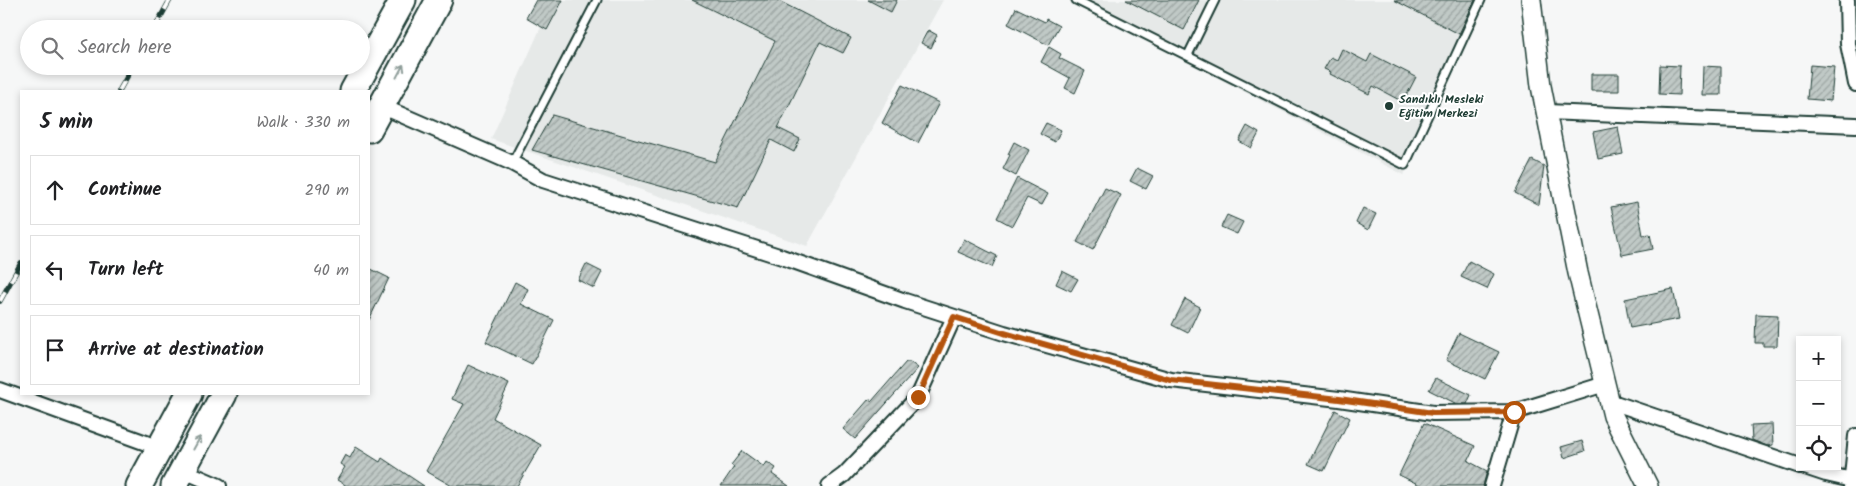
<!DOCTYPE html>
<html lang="en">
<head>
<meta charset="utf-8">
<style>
  body { margin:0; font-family:Kalam,sans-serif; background:#f6f6f6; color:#202124 }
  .controls { position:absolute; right:15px; bottom:15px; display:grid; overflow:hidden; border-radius:0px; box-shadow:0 2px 8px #0003 }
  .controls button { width:45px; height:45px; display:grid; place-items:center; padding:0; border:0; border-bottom:1px solid #e0e0e0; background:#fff; color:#202124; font:25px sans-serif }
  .stop { position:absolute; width:15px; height:15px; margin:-11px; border:4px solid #b45309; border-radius:50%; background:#fff }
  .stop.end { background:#b45309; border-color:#fff; box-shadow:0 1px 5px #0008 }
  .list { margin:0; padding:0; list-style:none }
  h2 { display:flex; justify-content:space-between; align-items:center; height:65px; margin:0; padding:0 20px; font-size:21px }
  h2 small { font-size:16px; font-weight:400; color:#757577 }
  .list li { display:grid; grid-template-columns:32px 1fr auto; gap:15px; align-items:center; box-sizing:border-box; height:70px; margin:0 10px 10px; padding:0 10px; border:1px solid #e0e0e0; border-radius:0px }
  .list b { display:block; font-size:19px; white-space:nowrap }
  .list em { font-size:16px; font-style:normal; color:#757577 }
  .icon { flex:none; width:28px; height:28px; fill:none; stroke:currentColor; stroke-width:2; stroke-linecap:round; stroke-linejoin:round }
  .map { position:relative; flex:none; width:1856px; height:486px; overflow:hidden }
  .search { position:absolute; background:#fff; box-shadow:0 2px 8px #0003; left:20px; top:20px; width:350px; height:55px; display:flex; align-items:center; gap:12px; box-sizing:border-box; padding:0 18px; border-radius:28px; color:#757577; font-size:19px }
  .panel { position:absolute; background:#fff; box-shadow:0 2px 8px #0003; left:20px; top:90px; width:350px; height:305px; border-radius:0px }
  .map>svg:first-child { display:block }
</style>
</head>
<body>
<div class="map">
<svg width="1856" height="486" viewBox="0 0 1856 486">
  <defs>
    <pattern id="building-hatch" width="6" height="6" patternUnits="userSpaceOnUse" patternTransform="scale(1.25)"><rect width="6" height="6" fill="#c0c9c6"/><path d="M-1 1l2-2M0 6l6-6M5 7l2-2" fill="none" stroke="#9ba4a2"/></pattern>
  </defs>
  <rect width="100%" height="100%" fill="#f6f7f7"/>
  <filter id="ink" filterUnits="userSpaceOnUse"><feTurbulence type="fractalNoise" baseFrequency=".02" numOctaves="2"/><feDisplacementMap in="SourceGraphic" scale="10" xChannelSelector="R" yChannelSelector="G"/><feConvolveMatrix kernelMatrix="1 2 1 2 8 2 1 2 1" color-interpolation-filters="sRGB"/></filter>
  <g filter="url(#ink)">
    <path fill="#e6e9e8" d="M553,0H943L807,246L491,139Z
      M1069,0H1485L1404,175Z"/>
    <path fill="url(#building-hatch)" stroke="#1f3d34" d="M536,0H563L547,30L526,18Z
      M692,0H777L851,38L843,53L820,42L778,128L800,139L794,152L771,140L738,208L532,150L552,115L715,162L775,41Z
      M868,0H897L891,12Z
      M1126,0H1199L1184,30Z
      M1394,0H1475L1459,34Z
      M1016,8L1045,22L1046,19L1059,26L1048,45L1008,24Z
      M928,30L937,35L931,48L921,43Z
      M1049,47L1061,54L1059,58L1085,71L1075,93L1065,88L1070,78L1041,62Z
      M1342,49L1367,62L1371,54L1416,77L1403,102L1373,86L1369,94L1330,74L1331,72L1324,69L1331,57L1337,60Z
      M1660,65L1680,66L1679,95L1659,94Z
      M1810,65L1834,67L1831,101L1807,99Z
      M1703,66L1721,67V95H1702Z
      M1591,74H1619V91H1591Z
      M902,85L939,103L918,143L882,123Z
      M1046,123L1061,130L1055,142L1040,134Z
      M1247,126L1259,133L1251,148L1239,141Z
      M1618,127L1623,154L1598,159L1593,132Z
      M1014,142L1029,150L1016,176L1003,169L1010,155L1008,154Z
      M1532,160L1544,166L1539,205L1515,193Z
      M1137,168L1153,176L1146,189L1130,181Z
      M1017,178L1048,194L1042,205L1027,198L1012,226L997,218Z
      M1105,188L1121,195L1093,250L1077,242Z
      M1637,202L1643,235L1650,234L1653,249L1622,255L1611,207Z
      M1363,208L1376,214L1368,230L1356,223Z
      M1227,215L1243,222L1237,234L1221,227Z
      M964,239L997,256L992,267L958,252Z
      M1469,261L1494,274L1487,289L1461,277Z
      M586,264L602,272L594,288L578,280Z
      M369,268L389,278L369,320Z
      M1062,271L1078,279L1071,291L1056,284Z
      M515,282L528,289L521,304L554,320L532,364L486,342Z
      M1673,289L1679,319L1630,328L1625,299Z
      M1185,299L1200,307L1188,333L1172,325Z
      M1756,314L1778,315L1777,346H1763V343H1755Z
      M1459,333L1499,352L1485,379L1446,360Z
      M906,362H910L918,368L855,439L843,429L869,399L872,401Z
      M468,365L509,384L493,418L541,445L517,486H452L426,471L464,404L452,399Z
      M1436,378L1471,395L1467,404H1457L1429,390Z
      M1335,410L1350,418L1324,471L1308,464Z
      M1424,423L1475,446L1468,461L1487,471L1483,486H1422L1399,475Z
      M1772,424L1773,445L1767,446L1752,440L1751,425Z
      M1582,441L1585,451L1564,458L1561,447Z
      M356,447L380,462L382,458L424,486H347L337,480L345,467L340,464L345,455L350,458Z
      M742,451L764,467L767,462L776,468L772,474L789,486H721L734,467L731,465Z"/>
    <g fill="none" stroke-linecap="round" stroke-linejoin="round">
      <defs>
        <path id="lane" d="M1076,0L1405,165L1481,0
          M1188,55L1215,0
          M512,163L597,0"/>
        <path id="street" d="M1847,0L1848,44L1856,84
          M381,106L512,163L543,180L782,257L905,301L1004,333L1171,380L1339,399L1433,413L1514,412L1605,384
          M1547,112L1856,125
          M0,390L160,448
          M1609,401L1800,466
          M1805,467L1826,474L1852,480
          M182,470L219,486
          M829,486L844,475L918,397L954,317
          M1492,486L1514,412
          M1851,486L1856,436"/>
        <path id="secondary" d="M1531,0L1541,86L1578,273L1613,416L1648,486"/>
        <path id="highway" d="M353,91L403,0
          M369,129L439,0
          M139,486L189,394
          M174,486L224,394"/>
      </defs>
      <use href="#lane" stroke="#1f3d34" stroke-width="11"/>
      <use href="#street" stroke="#1f3d34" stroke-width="18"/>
      <use href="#secondary" stroke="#1f3d34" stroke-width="22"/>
      <use href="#highway" stroke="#1f3d34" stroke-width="29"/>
      <use href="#lane" stroke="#fff" stroke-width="7"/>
      <use href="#street" stroke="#fff" stroke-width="14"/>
      <use href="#secondary" stroke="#fff" stroke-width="19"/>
      <use href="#highway" stroke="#fff" stroke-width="25"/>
      <defs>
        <path id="rail" d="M154,29L170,0
          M119,91L133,66
          M0,301L21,263"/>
      </defs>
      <use href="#rail" stroke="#1f3d34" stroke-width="5.5"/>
      <use href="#rail" stroke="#fff" stroke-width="4" stroke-dasharray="11" stroke-linecap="butt"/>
    </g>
    <defs><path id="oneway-shaft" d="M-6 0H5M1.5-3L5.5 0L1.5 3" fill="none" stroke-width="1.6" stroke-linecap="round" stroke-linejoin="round" transform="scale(1.25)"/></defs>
    <g stroke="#8f9e9a">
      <use href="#oneway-shaft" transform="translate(400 71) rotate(-62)"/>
      <use href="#oneway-shaft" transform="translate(197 443) rotate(-61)"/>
    </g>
  </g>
  <g fill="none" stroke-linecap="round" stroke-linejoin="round" filter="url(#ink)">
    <path stroke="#b45309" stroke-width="6" d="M918,397L954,317L1004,333L1171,380L1339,399L1433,413L1514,412"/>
  </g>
  <circle fill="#1f3d34" stroke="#fff" stroke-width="2" cx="1389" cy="106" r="5"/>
  <g text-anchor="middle" stroke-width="4" stroke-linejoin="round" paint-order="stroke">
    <g font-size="12" font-weight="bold" fill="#1f3d34" stroke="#fff" text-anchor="start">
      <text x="1399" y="103">Sandıklı Mesleki<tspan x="1399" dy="14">Eğitim Merkezi</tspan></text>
    </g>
  </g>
</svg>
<div class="controls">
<button>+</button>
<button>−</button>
<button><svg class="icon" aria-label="locate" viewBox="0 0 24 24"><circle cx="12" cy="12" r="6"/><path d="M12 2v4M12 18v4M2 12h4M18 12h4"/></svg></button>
</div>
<div class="stop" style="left:1514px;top:412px"></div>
<div class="stop end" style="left:918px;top:397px"></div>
<div class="search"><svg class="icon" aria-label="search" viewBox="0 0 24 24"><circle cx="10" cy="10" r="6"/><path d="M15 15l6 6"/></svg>Search here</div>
<section class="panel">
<h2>5 min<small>Walk · 330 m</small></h2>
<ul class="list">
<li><svg class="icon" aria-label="ahead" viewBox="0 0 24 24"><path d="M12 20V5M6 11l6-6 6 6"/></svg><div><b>Continue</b></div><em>290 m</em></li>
<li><svg class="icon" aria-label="left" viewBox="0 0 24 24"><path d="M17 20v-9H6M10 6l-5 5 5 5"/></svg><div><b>Turn left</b></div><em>40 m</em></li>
<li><svg class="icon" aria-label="arrive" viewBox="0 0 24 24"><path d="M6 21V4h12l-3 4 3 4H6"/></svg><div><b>Arrive at destination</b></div></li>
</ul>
</section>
</div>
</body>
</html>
